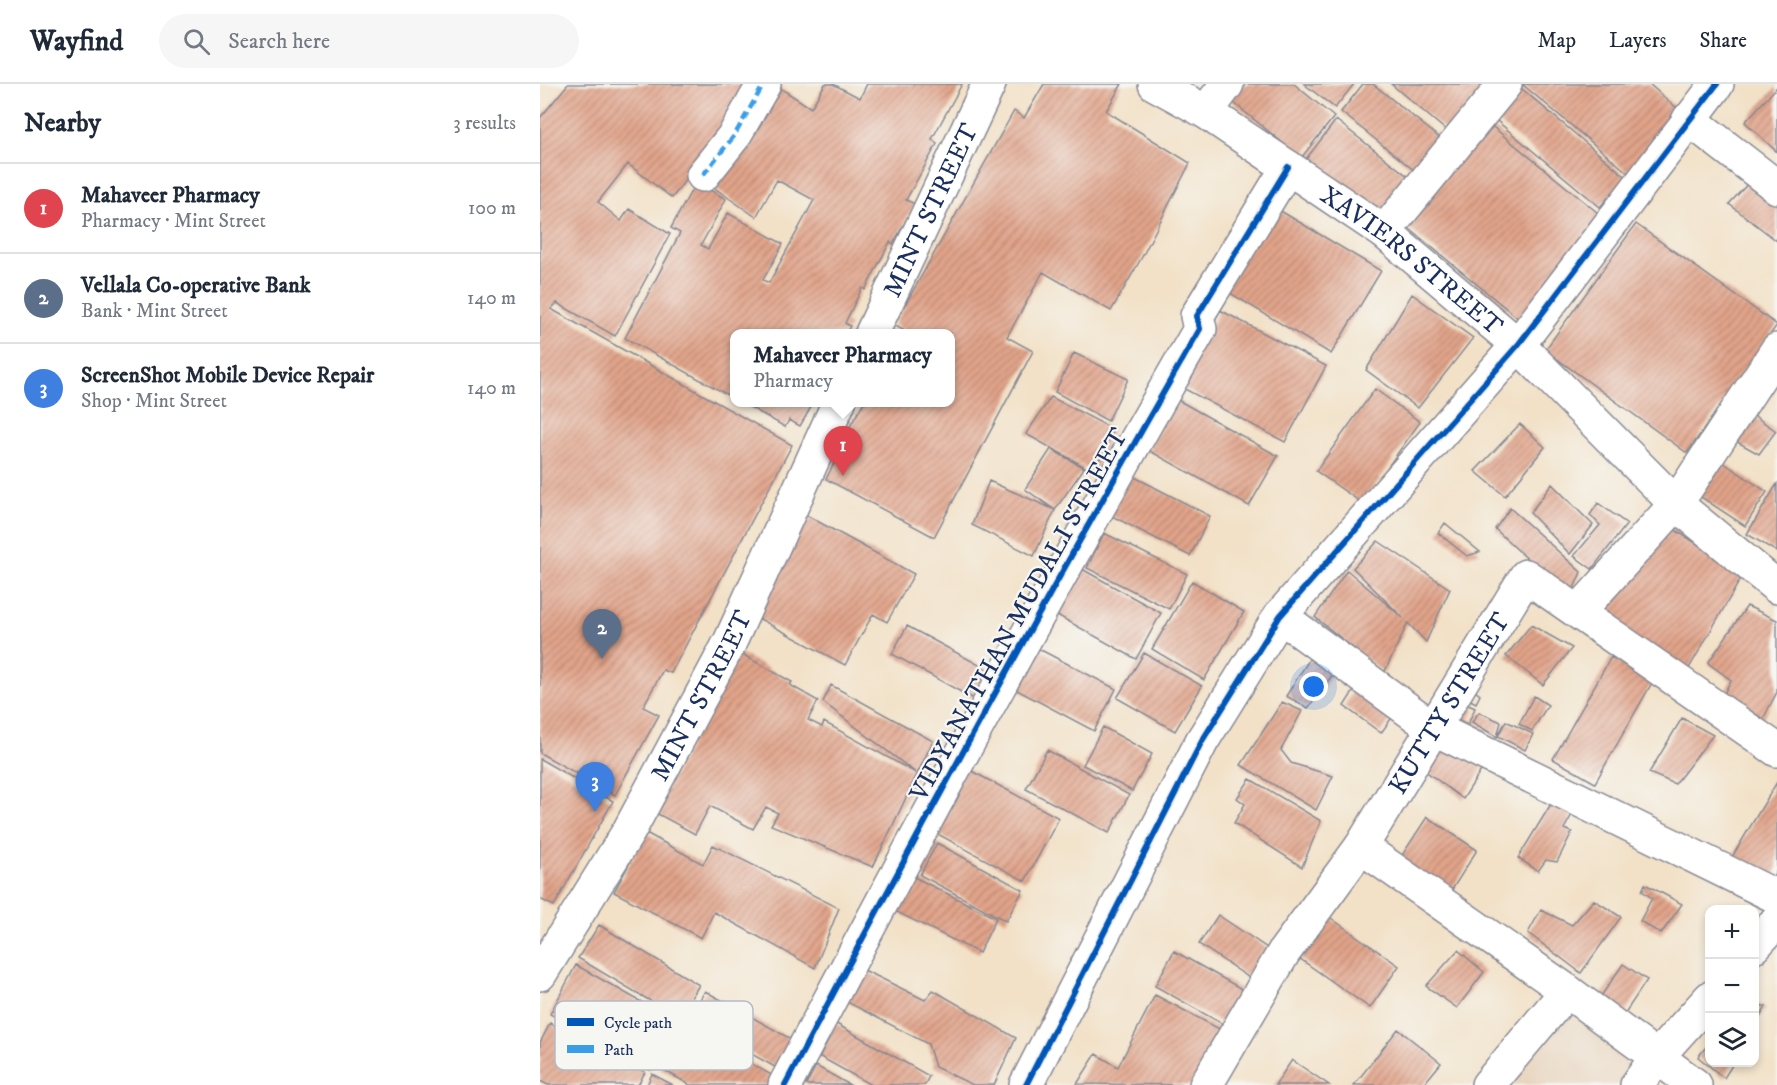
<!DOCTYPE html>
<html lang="en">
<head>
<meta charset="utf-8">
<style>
  body { margin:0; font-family:"IM FELL DW Pica",serif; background:#f6f6f7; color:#1f2937 }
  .controls { position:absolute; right:18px; bottom:18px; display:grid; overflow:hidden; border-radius:12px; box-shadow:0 3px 9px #0003 }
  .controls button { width:54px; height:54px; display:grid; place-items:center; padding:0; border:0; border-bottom:2px solid #e0e1e3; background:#fff; color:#1f2937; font:30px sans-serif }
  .you { position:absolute; left:774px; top:603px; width:21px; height:21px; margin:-15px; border:4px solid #fff; border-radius:50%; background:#1a73e8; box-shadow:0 0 0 9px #1a73e833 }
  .badge { display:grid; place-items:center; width:39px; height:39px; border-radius:50%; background:#1f6fb2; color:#fff; font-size:20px; font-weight:700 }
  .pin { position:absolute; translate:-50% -50px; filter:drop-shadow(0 2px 3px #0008) }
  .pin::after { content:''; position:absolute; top:32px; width:21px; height:18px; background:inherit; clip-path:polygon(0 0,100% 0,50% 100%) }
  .popup { position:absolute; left:190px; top:245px; width:225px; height:78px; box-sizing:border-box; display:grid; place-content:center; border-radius:12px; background:#fff; filter:drop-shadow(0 2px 4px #0005); font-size:20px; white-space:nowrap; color:#747a83 }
  .popup b { font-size:22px; color:#1f2937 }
  .popup::after { content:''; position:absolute; left:50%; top:100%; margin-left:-12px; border:12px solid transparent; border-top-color:#fff }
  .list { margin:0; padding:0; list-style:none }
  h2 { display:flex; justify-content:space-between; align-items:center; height:78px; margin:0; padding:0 24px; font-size:26px }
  h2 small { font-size:20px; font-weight:400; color:#747a83 }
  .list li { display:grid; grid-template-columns:39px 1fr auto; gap:18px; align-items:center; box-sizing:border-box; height:90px; padding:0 24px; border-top:2px solid #e0e1e3 }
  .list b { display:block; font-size:22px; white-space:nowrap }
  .list p { margin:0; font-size:20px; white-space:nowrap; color:#747a83 }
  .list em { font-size:20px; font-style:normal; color:#747a83 }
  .icon { flex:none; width:33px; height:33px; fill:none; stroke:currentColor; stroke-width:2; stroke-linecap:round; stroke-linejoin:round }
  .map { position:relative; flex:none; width:1237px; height:1001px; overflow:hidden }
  header { display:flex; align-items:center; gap:36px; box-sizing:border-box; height:84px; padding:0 30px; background:#fff; border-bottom:2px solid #e0e1e3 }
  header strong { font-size:28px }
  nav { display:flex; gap:33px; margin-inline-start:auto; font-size:21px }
  .search { width:420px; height:54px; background:#f6f6f7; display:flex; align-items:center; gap:15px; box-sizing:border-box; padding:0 21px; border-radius:33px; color:#747a83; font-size:22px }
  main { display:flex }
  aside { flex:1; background:#fff }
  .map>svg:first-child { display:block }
</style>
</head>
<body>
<header>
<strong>Wayfind</strong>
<div class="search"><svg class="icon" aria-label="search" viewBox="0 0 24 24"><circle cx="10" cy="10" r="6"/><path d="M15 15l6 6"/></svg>Search here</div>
<nav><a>Map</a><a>Layers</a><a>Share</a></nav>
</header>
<main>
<aside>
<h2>Nearby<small>3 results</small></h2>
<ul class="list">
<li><span class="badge" style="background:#e0444e">1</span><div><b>Mahaveer Pharmacy</b><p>Pharmacy · Mint Street</p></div><em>100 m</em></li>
<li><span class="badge" style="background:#5c6f8a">2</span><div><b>Vellala Co-operative Bank</b><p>Bank · Mint Street</p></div><em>140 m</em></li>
<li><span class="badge" style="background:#3f7fe0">3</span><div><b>ScreenShot Mobile Device Repair</b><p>Shop · Mint Street</p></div><em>140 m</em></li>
</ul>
</aside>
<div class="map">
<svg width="1237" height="1001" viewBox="0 0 1237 1001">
  <defs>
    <pattern id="building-hatch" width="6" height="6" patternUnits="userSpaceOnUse" patternTransform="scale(1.5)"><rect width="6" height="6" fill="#e2a48a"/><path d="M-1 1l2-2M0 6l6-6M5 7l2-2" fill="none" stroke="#b68674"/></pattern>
  </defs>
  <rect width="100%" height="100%" fill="#f6f6f2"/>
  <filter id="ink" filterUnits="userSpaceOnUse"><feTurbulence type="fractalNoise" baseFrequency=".0167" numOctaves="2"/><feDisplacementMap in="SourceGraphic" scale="12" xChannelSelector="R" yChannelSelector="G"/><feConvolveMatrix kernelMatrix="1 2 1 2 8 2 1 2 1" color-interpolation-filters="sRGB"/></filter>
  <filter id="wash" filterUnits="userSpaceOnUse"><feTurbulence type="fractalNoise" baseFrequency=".008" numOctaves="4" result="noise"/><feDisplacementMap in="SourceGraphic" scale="24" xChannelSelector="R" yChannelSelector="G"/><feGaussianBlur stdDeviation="1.35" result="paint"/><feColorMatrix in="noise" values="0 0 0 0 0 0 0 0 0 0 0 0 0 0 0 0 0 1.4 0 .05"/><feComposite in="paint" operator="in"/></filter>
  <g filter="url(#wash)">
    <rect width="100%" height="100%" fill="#f2e1c7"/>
    <path fill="#e6d0b7" d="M1026,926L1120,992L1114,1001H965Z"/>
    <g id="blocks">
      <path fill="url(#building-hatch)" d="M28,0H217L132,114L88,80L58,118L81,137L89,125L130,150L75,252L17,219L11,225L252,361L131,589L123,586L103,623L119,631L75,711L0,669V34Z
        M234,0L271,24L285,0H293L320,14L327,0H422L392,55L397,60L366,116L375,120L353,160L350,158L325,206L322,204L305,239L310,242L306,249H195V315L85,254L140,149L131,144L156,98L186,115L161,161L168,165L188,129L243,160L223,196L229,199L274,116L237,96L216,133L166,98Z
        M504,0H582L566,27L650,79L602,173L571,227L503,188L467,253L493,267L394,453L286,395L305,358L302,356L324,318H411V249H361L363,246L354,241L474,27L484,34Z
        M699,0H754L794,33L761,74L688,14Z
        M764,0H814L795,24Z
        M823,0H833L901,55L875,87L801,28Z
        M851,0H939L945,5L908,48Z
        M976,0L1086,93L1060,123L945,27Z
        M982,0H1109L1145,31L1093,93Z
        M1237,3V68L1205,38Z
        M796,36L870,94L837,137L763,79Z
        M948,39L1063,133L979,235L865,141Z
        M1216,91L1237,105V157L1189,120Z
        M729,120L841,187L791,270L680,203Z
        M1096,140L1237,241L1147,369L1005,266Z
        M872,210L933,254L878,324L826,286Z
        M680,226L786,282L745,358L639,302Z
        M534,269L588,295L568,337L515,308Z
        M835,305L880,338L822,419L776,387Z
        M511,313L573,345L554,388L486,350Z
        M636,315L738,372L709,422L608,366Z
        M201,318H274L260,342L249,336L245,343Z
        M1196,319L1236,347L1219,370L1174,345Z
        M980,340L1005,363L965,412L935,387Z
        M511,365L544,384L515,426L485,405Z
        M1178,375L1227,408L1205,442L1155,409Z
        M583,387L670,432L650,472L562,427Z
        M449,397L515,426L494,472L432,441Z
        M1012,400L1053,441L1030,470L990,429Z
        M1237,400V468L1207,450Z
        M1058,419L1087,440L1052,485L1034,472L1060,441L1050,431Z
        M970,424L1041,488L1030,514L955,445Z
        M266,431L374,490L347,538L333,530L305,581L216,533L244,481L240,480Z
        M905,439L940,468L927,472L898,449Z
        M1124,439L1204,489L1144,593L1045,524Z
        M564,449L647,490L629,525L547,484Z
        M838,457L910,505L886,558L868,539L844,589L775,533L807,486L863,534L813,484Z
        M542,485L621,529L596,575L517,531Z
        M652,497L704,528L664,596L612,565Z
        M1207,522L1237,536V608L1223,635L1184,610L1191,596L1168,579Z
        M991,541L1032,564L1003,601L966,572Z
        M367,542L456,590L441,619L352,570Z
        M497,564L576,605L554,647L475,605Z
        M774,568L797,585L768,624L746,612Z
        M200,569L252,598L250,601L278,617L268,636L282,643L284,638L376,689L283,618L291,601L393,657L333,783L231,741L238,729L226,723L213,745L170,722L155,750L114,728Z
        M604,569L662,602L635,647L577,614Z
        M1071,573L1113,597L1055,699L1013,675Z
        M820,597L858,625L841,649L804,622Z
        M924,598L940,611L936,619L917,609Z
        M994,612L1008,621L992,647L979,640Z
        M915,615L935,624L928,640L907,630Z
        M742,618L762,627L741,666L751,679L793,692L776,726L701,681Z
        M939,628L961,638L957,653L932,638Z
        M1142,634L1173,651L1135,700L1109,689Z
        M966,637L993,650L985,666L958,652Z
        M563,643L612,670L592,707L543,681Z
        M898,655L946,679L923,715L880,683Z
        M507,666L589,711L569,749L486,705Z
        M0,675L73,717L14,822L0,815Z
        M426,684L519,734L485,797L392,747Z
        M710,695L781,737L762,783L694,739L705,720L697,714Z
        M1237,698V786L1230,797L1192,773Z
        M1011,720L1034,727L1024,745L1032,748L1017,778L1006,776L998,787L978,774Z
        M887,733L937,766L908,812L857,779Z
        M106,749L163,780L173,761L299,824L275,884L174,828L161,854L74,808Z
        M397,759L483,806L466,837L380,791Z
        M366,789L456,834L439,869L349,824Z
        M1105,800L1142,820L1121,850L1100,837L1112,814L1102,807Z
        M1054,816L1081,833L1041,889L988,849L1001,826L1032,841Z
        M678,831L736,870L717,899L659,860Z
        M788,832L859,882L830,924L759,874Z
        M59,841L159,901L139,934L38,874Z
        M918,866L944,888L917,924L886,902Z
        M634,867L707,908L688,943L615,902Z
        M1083,880L1107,896L1083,932L1059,915Z
        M36,881L137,938L110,986L10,930Z
        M320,884L385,916L393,906L476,954L454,1001H433L395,983L388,960L307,918Z
        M165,907L258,959L242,987L149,935Z
        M615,911L687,949L660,1001L537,1000L556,970L578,983Z
        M1214,919L1226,923L1214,943Z
        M293,938L389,992L385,1001H331L275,970Z
        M10,939L105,988L98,1001H8L0,997V959Z
        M144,942L235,993L231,1001H150L120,984Z
        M858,945L901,979L883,1001H814Z
        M1170,958V978H1194L1184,994L1158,973Z
        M752,976L789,1001H735Z
        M276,982L310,1001H266Z
        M112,990L133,1001H107Z"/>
    </g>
  </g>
  <g filter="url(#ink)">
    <use href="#blocks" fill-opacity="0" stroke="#868892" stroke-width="1.5"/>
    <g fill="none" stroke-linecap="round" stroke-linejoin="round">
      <defs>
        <g id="minor">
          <path id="s1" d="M615,0L666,28L844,148L978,261L1136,420L1237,503"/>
          <path d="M666,28L687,0"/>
          <path d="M1149,35L1237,103"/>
          <path d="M163,91L194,52L224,0"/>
          <path d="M844,148L965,0"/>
          <path id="s2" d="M332,249L449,0"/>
          <path d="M1038,528L1136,420L1237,266"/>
          <path d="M740,532L893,644L1237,813"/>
          <path d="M821,763L1027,907L1155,1001"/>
          <path d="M1214,862L1237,837"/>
          <path id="s3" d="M0,890L89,747L190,558L299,318"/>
          <path d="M245,1001C379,746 516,494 660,245L657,232L748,83"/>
          <path d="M486,1001L662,657L740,532L978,261L1177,0"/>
          <path id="s4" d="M666,1001L744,868L821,763L986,492L1237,666"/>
          <path d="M948,1001L1027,907"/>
          <path d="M1097,1001L1116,974L1170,914"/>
        </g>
      </defs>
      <use href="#minor" stroke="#868892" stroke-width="36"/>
      <use href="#minor" stroke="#fff" stroke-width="33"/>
      <path stroke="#3b9de6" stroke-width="4.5" stroke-dasharray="9 4.5" stroke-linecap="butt" d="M163,91L194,52L224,0"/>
      <defs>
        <path id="cycleway" d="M245,1001C379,746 516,494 660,245L657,232L748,83
          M486,1001L662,657L740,532L978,261L1177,0"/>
      </defs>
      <use href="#cycleway" stroke="#f6f6f2" stroke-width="10"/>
      <use href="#cycleway" stroke="#0057b8" stroke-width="6"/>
    </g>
  </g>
  <g text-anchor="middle" stroke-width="4.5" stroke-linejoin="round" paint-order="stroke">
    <g font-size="26" fill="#1b2f5e" stroke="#f6f6f2">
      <text dy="9" stroke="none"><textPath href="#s2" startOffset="136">MINT STREET</textPath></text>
      <text dy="9" stroke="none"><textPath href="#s1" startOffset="312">XAVIERS STREET</textPath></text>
      <text transform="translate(478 530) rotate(-61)" y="9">VIDYANATHAN MUDALI STREET</text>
      <text dy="9" stroke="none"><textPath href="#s3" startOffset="322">MINT STREET</textPath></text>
      <text dy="9" stroke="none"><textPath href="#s4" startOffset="453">KUTTY STREET</textPath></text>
    </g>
  </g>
  <rect x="15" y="917" width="198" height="69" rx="9" fill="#f6f6f2" stroke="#b4bac6" stroke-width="1.5"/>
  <rect x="27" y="934" width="27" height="8" fill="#0057b8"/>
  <rect x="27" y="961" width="27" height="8" fill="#3b9de6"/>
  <g font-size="16" fill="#1b2f5e">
    <text x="64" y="944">Cycle path</text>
    <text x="64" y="971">Path</text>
  </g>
</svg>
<div class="controls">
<button>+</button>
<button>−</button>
<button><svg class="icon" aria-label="layers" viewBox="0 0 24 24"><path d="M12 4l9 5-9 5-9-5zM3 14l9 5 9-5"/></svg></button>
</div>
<div class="you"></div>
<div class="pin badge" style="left:303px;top:392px;background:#e0444e">1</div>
<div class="popup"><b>Mahaveer Pharmacy</b>Pharmacy</div>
<div class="pin badge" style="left:62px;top:575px;background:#5c6f8a">2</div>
<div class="pin badge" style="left:55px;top:728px;background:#3f7fe0">3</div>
</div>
</main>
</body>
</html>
